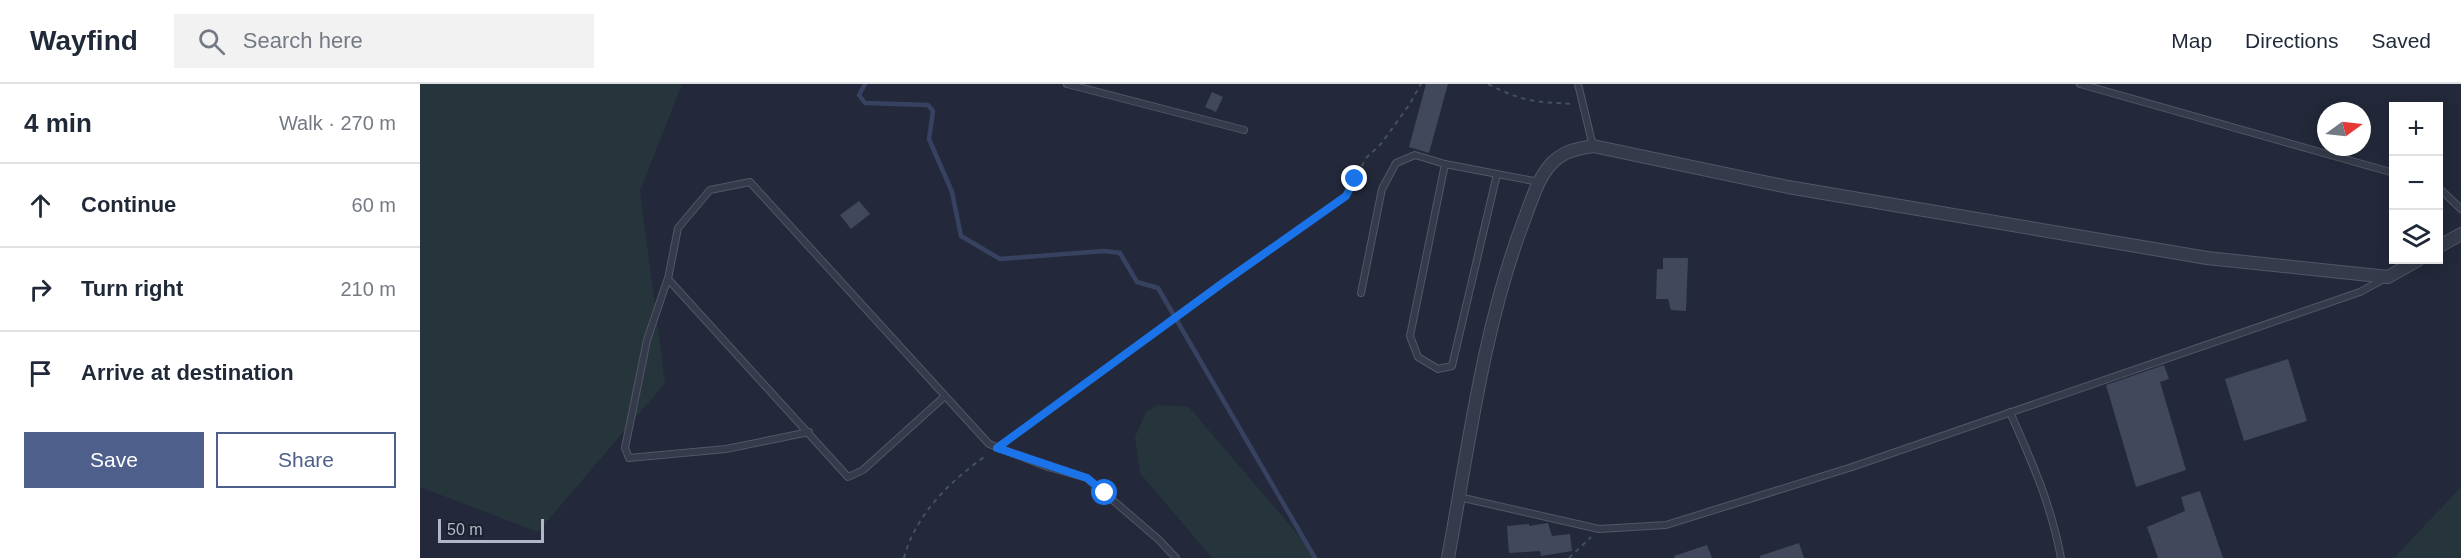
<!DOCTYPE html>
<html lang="en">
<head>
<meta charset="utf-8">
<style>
  body { margin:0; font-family:Arial,sans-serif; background:#f2f2f3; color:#1f2937 }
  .controls { position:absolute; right:18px; top:18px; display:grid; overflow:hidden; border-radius:0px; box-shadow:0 3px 15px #0003 }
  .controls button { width:54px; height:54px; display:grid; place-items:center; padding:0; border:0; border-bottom:2px solid #e0e1e3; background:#fff; color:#1f2937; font:30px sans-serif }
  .compass { position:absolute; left:1897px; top:18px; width:54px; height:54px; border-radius:50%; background:#fff; box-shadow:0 3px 15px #0003; rotate:75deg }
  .scale { position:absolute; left:18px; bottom:15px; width:106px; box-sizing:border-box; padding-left:6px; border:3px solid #b2b6c6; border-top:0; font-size:16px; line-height:21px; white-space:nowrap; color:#b2b6c6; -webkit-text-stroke:4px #1c212f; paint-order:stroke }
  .stop { position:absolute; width:18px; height:18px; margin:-14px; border:4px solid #1a73e8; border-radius:50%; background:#fff }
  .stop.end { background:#1a73e8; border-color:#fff; box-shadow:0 2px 6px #0008 }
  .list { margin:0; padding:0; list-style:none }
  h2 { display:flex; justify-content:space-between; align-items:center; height:78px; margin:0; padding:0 24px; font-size:26px }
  h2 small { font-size:20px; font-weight:400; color:#747a83 }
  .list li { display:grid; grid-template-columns:39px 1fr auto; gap:18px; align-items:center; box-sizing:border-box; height:84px; padding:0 24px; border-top:2px solid #e0e1e3 }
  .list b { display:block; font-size:22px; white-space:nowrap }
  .list em { font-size:20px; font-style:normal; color:#747a83 }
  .actions { display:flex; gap:12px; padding:18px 24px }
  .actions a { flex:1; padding:14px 0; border:2px solid #4e5f8c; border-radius:0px; text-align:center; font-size:21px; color:#4e5f8c }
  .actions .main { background:#4e5f8c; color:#fff }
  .icon { flex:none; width:33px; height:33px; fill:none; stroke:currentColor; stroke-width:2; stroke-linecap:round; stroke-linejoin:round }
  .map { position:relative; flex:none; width:2041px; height:474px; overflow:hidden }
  header { display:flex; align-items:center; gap:36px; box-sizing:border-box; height:84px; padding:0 30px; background:#fff; border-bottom:2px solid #e0e1e3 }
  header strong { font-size:28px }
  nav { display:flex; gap:33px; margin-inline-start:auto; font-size:21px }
  .search { width:420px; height:54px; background:#f2f2f3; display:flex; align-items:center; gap:15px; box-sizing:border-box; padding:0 21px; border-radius:0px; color:#747a83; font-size:22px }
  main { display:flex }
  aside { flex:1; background:#fff }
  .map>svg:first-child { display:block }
</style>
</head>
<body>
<header>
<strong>Wayfind</strong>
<div class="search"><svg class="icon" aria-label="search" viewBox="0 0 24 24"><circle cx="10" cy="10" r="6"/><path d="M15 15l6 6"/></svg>Search here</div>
<nav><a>Map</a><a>Directions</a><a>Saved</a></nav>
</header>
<main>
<aside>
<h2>4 min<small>Walk · 270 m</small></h2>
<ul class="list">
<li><svg class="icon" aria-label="ahead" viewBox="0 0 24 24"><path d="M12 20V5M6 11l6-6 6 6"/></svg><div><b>Continue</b></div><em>60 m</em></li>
<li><svg class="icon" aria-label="right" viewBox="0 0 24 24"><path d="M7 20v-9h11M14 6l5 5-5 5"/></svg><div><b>Turn right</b></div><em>210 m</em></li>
<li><svg class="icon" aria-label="arrive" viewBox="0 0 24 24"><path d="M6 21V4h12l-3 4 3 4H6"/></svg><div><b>Arrive at destination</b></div></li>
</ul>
<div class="actions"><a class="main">Save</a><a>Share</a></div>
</aside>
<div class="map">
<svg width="2041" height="474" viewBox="0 0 2041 474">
  <rect width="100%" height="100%" fill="#23293a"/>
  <path fill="#25353b" d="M0,0H262L220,107L245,299L118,448L0,403Z
    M738,321L769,323L898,474H792L720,389L715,353L726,328Z
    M2041,403V474H1974Z"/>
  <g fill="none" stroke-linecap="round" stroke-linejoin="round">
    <path stroke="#374261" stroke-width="4.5" d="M445,0L439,11L445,19L508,21L513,27L509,55L532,108L541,152L580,175L684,167L700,169L717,198L738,204L895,474"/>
  </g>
  <path fill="#42485c" d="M1006,0H1028L1009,69L989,63Z
    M792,8L803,13L796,28L785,23Z
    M439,117L450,130L431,145L420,131Z
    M1243,174H1268L1266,227L1251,226L1248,215H1236L1237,185H1243Z
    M1868,275L1887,337L1824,357L1805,295Z
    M1744,281L1749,295L1740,298L1766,386L1716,403L1686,301Z
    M1780,407L1803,474H1738L1727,443L1765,427L1761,413Z
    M1128,439L1132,452L1150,450L1152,467L1121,472L1120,467L1089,469L1087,442L1109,440V442Z
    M1379,459L1384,474H1340V472Z
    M1287,461L1292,474H1255L1254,472Z"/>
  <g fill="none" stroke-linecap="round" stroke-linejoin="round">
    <defs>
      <path id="lane" d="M647,0L824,46
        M1158,0L1173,62
        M1660,0L1974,89
        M1077,90L1032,282L1018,285L998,273L990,252L1025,80L1119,98
        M2018,103L2041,125
        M249,191L227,256L205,364L209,374L306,365L389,348
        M941,209L962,105L976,79L995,71L1025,80
        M525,312L443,386L428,393L248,195L258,144L290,106L330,98L569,360L628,383L667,394L738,455L756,474
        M1590,328C1612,378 1631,420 1641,474
        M1039,413L1179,445L1246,441L1432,383L1940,208L1964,195"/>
      <path id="street" d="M2018,163L2041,150
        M1028,474C1049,361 1063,244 1104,136C1112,116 1117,95 1132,79C1144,67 1156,65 1173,62L1368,103L1787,174L1968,193L1998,176"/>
    </defs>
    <use href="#lane" stroke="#525665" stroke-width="8"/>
    <use href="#street" stroke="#525665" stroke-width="14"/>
    <path stroke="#425258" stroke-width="2" stroke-dasharray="4.5 4.5" stroke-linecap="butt" d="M1068,0C1104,18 1114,18 1154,20
      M588,355L804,198L926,112L946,74L961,60L989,21L1001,0
      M484,474C495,431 531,396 567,371
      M1149,474L1171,453"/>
    <use href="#lane" stroke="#363b4b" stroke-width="6"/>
    <use href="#street" stroke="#363b4b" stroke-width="12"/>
  </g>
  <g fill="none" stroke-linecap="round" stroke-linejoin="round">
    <path stroke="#1a73e8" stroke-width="8" d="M685,409L667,394L577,364L804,198L926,112L935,95"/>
  </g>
</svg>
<div class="controls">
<button>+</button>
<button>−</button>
<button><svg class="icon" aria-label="layers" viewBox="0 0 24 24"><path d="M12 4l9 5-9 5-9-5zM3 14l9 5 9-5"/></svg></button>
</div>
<svg class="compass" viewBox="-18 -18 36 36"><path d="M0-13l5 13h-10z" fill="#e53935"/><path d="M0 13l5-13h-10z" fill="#747a83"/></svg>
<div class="scale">50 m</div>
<div class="stop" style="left:685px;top:409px"></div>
<div class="stop end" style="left:935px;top:95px"></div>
</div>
</main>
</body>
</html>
